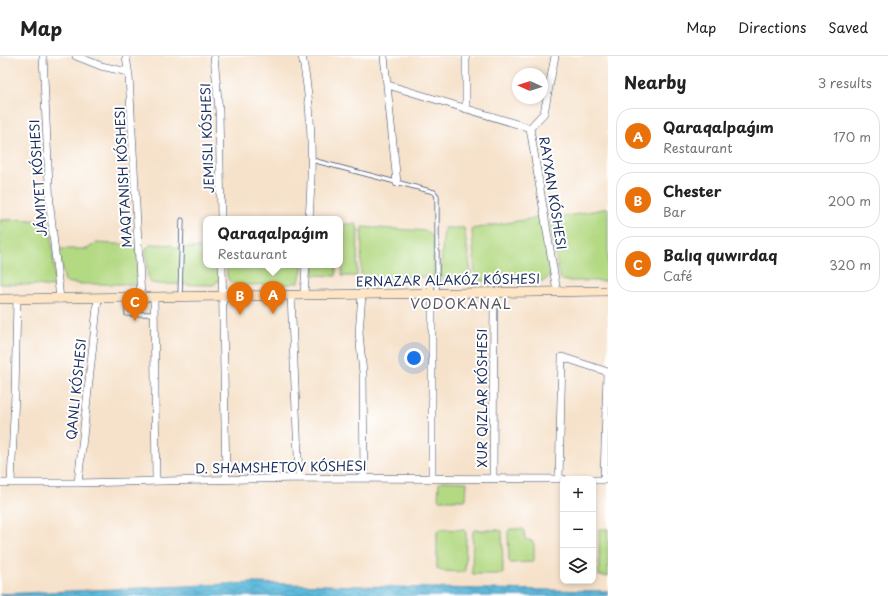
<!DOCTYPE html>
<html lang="en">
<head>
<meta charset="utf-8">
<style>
  body { margin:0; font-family:"Playpen Sans",sans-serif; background:#f2f2f2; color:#222 }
  .controls { position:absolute; right:12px; bottom:12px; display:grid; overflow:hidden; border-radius:8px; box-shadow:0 2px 6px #0003 }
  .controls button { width:36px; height:36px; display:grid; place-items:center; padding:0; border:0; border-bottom:1px solid #e0e0e0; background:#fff; color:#222; font:20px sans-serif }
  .compass { position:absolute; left:512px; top:12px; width:36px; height:36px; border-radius:50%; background:#fff; box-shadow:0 2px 6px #0003; rotate:273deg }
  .you { position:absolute; left:414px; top:302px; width:14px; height:14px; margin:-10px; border:3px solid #fff; border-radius:50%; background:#1a73e8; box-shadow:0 0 0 6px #1a73e833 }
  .badge { display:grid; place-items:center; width:26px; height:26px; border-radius:50%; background:#1f6fb2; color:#fff; font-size:13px; font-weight:700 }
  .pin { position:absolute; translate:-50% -33px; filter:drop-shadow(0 1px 2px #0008) }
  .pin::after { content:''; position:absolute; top:21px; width:14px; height:12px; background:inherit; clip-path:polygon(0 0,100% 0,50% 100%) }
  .popup { position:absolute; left:203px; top:160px; width:140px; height:52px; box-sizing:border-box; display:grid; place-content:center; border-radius:8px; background:#fff; filter:drop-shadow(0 1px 3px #0005); font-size:13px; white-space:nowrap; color:#767676 }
  .popup b { font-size:15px; color:#222 }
  .popup::after { content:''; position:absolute; left:50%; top:100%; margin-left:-8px; border:8px solid transparent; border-top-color:#fff }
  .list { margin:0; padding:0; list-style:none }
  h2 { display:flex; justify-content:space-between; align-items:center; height:52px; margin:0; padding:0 16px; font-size:17px }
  h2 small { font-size:13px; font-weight:400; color:#767676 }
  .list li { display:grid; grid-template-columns:26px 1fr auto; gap:12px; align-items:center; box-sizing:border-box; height:56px; margin:0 8px 8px; padding:0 8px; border:1px solid #e0e0e0; border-radius:16px }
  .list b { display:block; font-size:15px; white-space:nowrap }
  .list p { margin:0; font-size:13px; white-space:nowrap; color:#767676 }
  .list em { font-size:13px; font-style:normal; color:#767676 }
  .icon { flex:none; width:22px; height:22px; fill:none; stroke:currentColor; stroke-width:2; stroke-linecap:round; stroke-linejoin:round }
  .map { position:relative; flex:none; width:608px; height:540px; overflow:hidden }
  header { display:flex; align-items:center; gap:24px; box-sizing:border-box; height:56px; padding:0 20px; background:#fff; border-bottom:1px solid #e0e0e0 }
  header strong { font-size:19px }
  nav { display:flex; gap:22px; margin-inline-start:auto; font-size:14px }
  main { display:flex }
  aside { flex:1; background:#fff }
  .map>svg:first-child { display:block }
</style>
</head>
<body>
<header>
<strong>Map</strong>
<nav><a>Map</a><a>Directions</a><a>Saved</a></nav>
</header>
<main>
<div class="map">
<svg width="608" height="540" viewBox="0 0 608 540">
  <defs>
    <pattern id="water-waves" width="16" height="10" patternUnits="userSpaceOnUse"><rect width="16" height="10" fill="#5dbadb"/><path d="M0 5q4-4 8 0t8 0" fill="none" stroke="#4c98b5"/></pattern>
  </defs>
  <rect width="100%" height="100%" fill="#fff"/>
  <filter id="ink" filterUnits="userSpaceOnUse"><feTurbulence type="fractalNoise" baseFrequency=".025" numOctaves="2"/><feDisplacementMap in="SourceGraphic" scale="8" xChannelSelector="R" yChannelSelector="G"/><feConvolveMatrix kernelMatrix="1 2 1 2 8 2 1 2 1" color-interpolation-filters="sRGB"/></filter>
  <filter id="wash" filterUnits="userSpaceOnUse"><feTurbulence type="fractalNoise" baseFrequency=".012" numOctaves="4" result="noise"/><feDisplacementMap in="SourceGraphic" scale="16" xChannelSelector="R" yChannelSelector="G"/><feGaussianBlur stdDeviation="0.9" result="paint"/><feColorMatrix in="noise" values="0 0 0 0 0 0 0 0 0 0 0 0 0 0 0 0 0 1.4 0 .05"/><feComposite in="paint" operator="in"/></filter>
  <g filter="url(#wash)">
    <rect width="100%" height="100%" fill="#f6e2cb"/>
    <path fill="#b3d982" stroke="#678470" d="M608,152V225H567L562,224L559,220L550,165L552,163Z
      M541,161L551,219L544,225H480L475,220L472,173Z
      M0,164C14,164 40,161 51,170L55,227L53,231L36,229L0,228Z
      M344,168H356L358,173L357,220H342Z
      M362,171L427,175L434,182V221H365L361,219Z
      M444,172H464L472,223L470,227C461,226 444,229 440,220Z
      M96,187L137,189L138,228H81L65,226L59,197L61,193H87Z
      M155,188L171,189L176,192H206V209H220C220,218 222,224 213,229L156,228L150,226L148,222L146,193L150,189Z
      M227,209H303L299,226L291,228L237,229C226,226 226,219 227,209Z
      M313,209H336V220L313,219Z
      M441,425L467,426L466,443L465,444H439L438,443L439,427Z
      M441,473L465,474L466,478L465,514L463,516L442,515L437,513V476Z
      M510,473H522L524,474L525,483L532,485L534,488V506L511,507L509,505L508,475Z
      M599,473H608V520H599Z
      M474,474H498L502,475L503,517L502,518H473L472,516L473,475Z"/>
    <path fill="url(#water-waves)" stroke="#3c749c" d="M253,527L430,532L608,535V540H0V538Z"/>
  </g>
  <g filter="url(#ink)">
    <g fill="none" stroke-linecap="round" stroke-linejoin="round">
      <defs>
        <path id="service" d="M312,104L434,136L437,140V236
          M180,240L182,164
          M127,242V258H154"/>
        <path id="minor" d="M43,0L50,151L60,243
          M76,0L101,10L128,16
          M126,0L129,20L141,242
          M214,0L219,55L221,163
          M302,0C313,54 313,108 309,163
          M384,0L397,127
          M555,0L544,57L530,72L557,236
          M388,29L530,72
          M466,53V0
          M222,209L226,423
          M362,238L359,277L363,317L364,422
          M432,238V422
          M291,239L299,422
          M304,239L306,209
          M154,242L156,425
          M493,422L494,237
          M559,423L562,301L608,316
          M593,424H608
          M604,424L607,316
          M11,426L15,338L17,243
          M0,427H78L299,422L563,423
          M78,427L98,242"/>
        <path id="secondary" d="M0,243L608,235"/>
      </defs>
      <use href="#service" stroke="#3c4a6e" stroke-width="5"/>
      <use href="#minor" stroke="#3c4a6e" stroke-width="8"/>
      <use href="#secondary" stroke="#3c4a6e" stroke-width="10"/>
      <use href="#service" stroke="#fff" stroke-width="3.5"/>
      <use href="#minor" stroke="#fff" stroke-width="7"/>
      <use href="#secondary" stroke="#fde5c5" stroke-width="9"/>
    </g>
  </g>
  <g text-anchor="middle" stroke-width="4" stroke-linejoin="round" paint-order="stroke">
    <g font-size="13" fill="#1b2f5e" stroke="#fff">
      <text transform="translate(207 82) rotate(-92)" y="5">JEMISLI KÓSHESI</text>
      <text transform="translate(123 121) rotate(-93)" y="5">MAQTANISH KÓSHESI</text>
      <text transform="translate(38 122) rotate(-94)" y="5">JÁMIYET KÓSHESI</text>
      <text transform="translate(553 137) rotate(81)" y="5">RAYXAN KÓSHESI</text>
      <text transform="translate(448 224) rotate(-1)" y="5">ERNAZAR ALAKÓZ KÓSHESI</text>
      <text transform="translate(76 333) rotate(-84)" y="5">QANLI KÓSHESI</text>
      <text transform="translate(482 342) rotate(-90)" y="5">XUR QIZLAR KÓSHESI</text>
      <text transform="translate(281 411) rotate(-1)" y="5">D. SHAMSHETOV KÓSHESI</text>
    </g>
    <g font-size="14" letter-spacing="1" fill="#595562" stroke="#fff">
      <text x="461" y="253">VODOKANAL</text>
    </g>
  </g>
</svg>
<div class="controls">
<button>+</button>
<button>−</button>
<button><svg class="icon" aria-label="layers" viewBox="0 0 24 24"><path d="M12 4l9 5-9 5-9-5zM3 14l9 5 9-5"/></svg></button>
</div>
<svg class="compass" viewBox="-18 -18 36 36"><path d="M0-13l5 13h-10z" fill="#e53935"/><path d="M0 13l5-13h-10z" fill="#767676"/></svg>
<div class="you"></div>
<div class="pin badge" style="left:273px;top:258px;background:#e8710a">A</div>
<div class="popup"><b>Qaraqalpaǵım</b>Restaurant</div>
<div class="pin badge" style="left:240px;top:259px;background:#e8710a">B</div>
<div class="pin badge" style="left:135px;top:265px;background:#e8710a">C</div>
</div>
<aside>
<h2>Nearby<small>3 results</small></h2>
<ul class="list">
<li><span class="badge" style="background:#e8710a">A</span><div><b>Qaraqalpaǵım</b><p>Restaurant</p></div><em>170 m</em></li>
<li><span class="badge" style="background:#e8710a">B</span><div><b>Chester</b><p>Bar</p></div><em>200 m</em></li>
<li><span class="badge" style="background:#e8710a">C</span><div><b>Balıq quwırdaq</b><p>Café</p></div><em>320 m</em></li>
</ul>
</aside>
</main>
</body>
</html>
